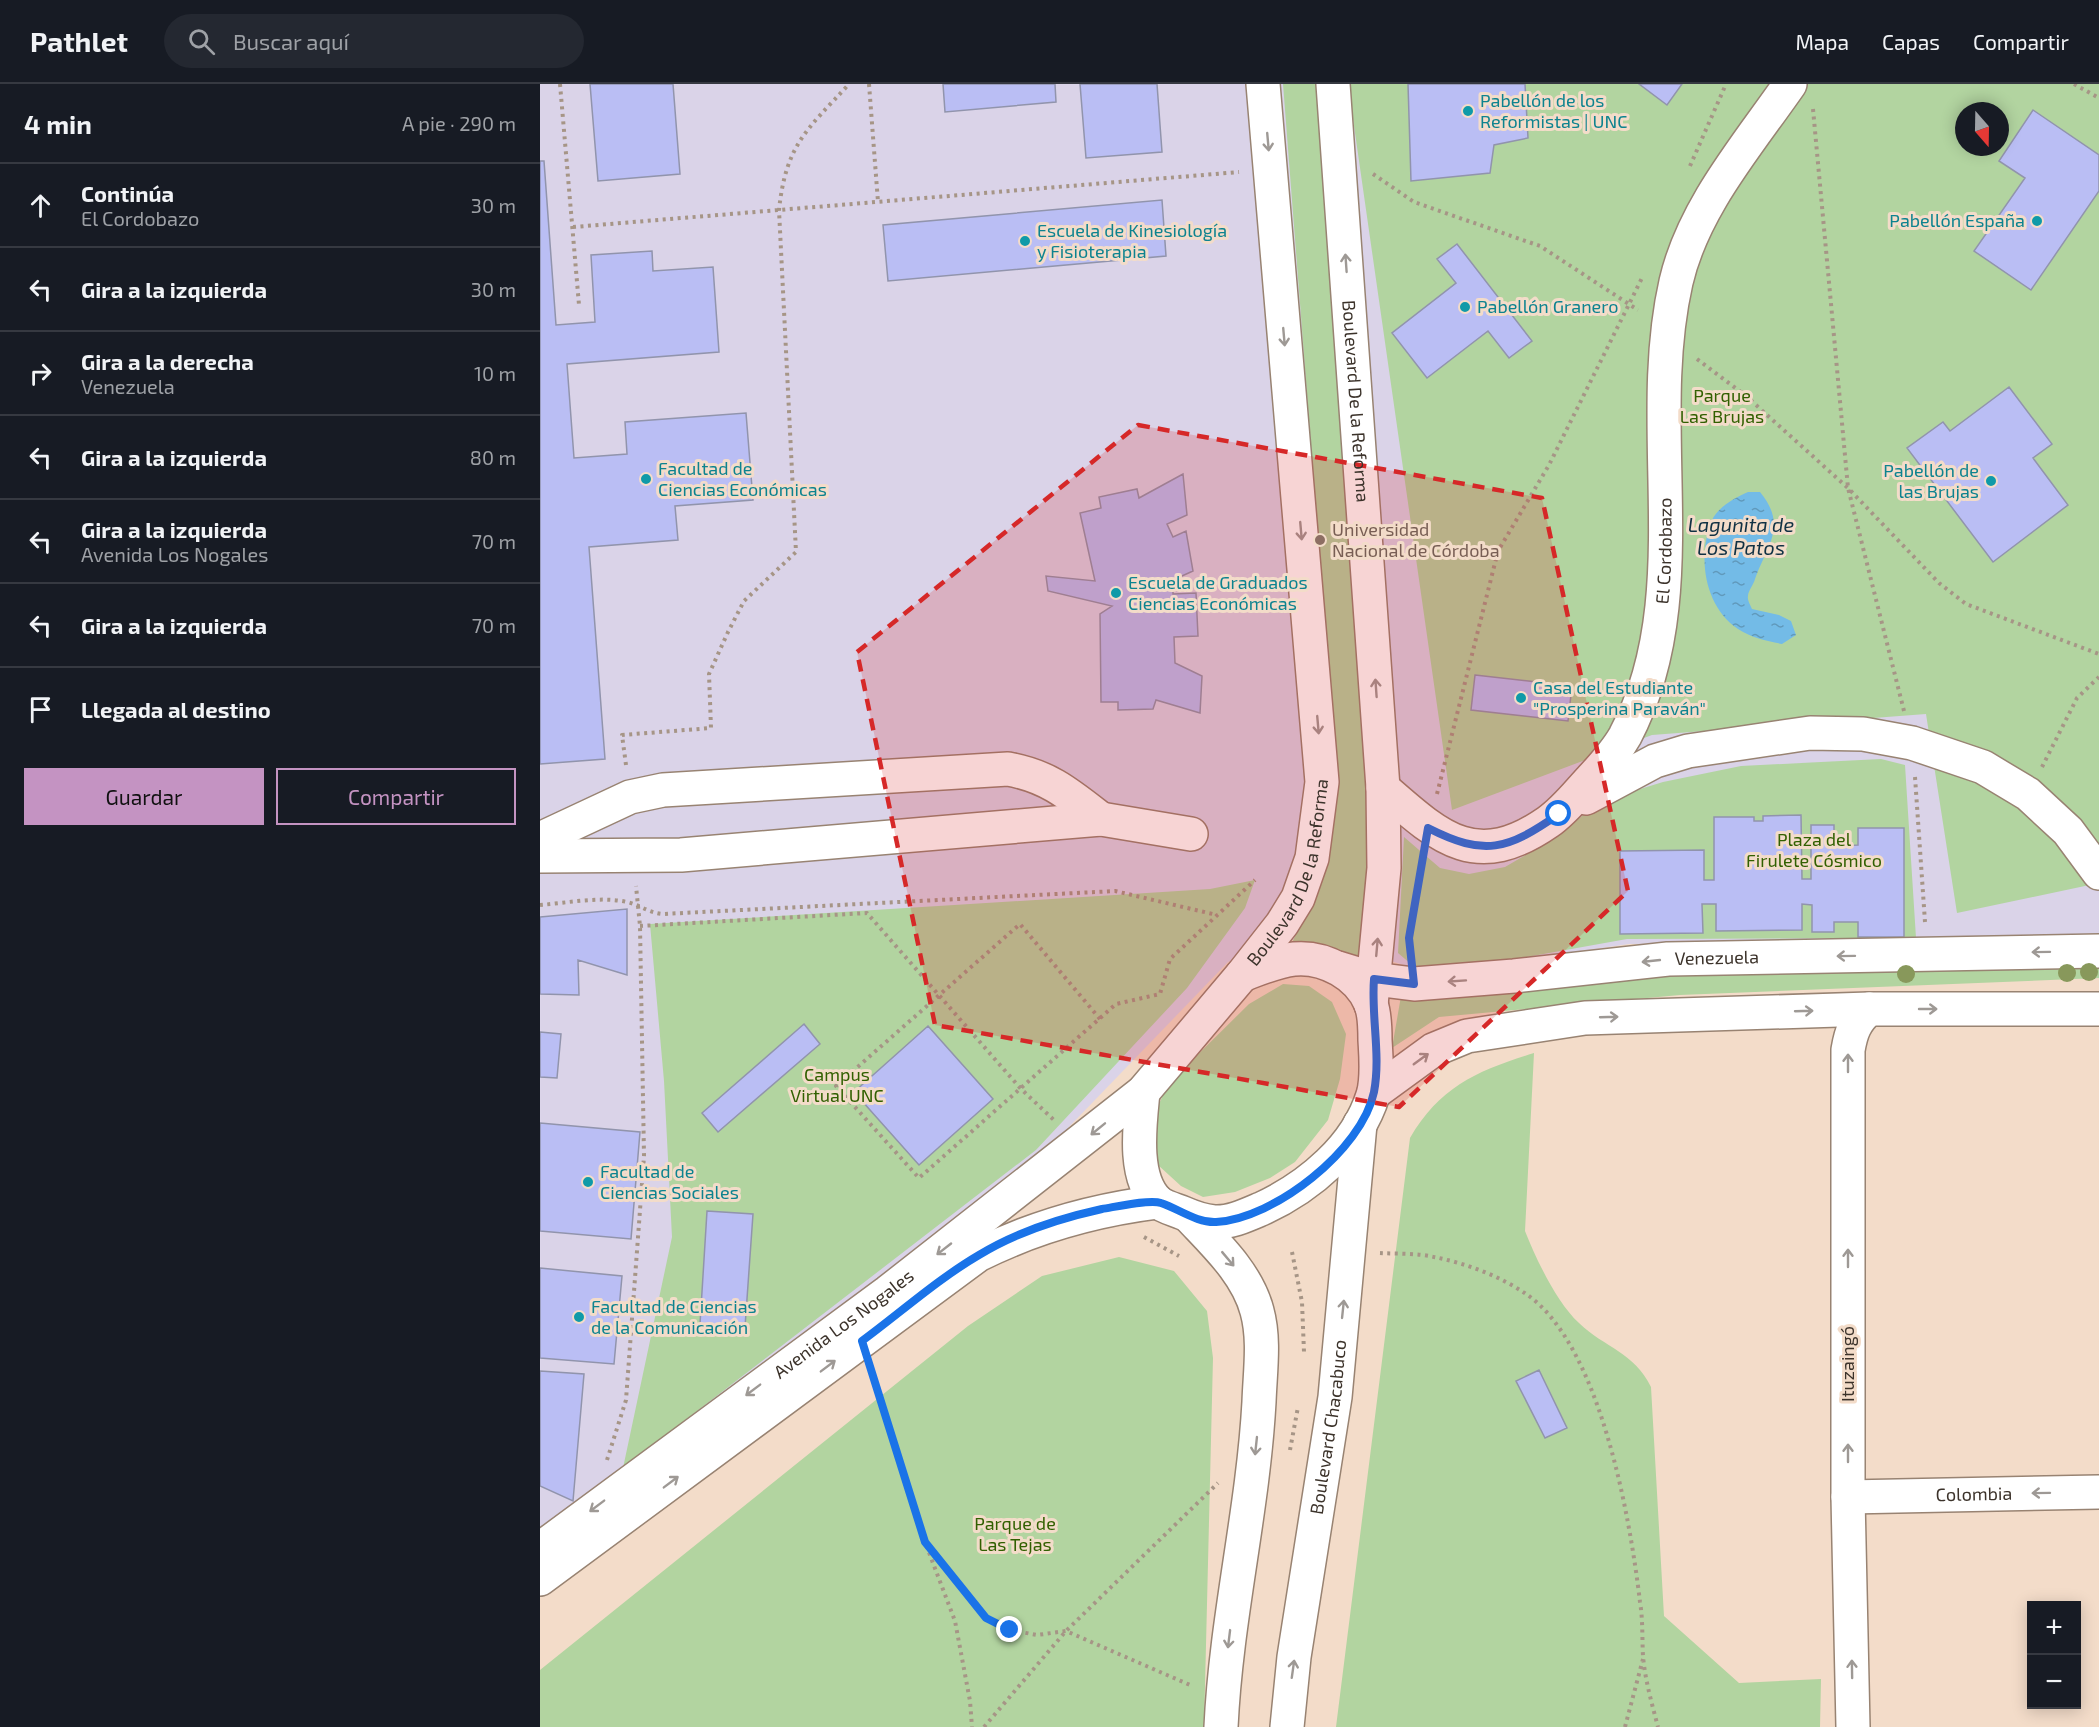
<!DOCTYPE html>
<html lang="es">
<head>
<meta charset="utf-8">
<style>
  body { margin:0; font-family:"Exo 2",sans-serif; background:#242831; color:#f1f3f6 }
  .controls { position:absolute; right:18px; bottom:18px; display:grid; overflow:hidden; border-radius:0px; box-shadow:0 3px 15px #0003 }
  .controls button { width:54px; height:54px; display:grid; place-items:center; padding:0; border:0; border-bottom:2px solid #363941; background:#171b24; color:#f1f3f6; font:30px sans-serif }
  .compass { position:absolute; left:1415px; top:18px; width:54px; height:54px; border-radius:50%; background:#171b24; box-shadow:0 3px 15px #0003; rotate:160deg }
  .stop { position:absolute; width:18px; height:18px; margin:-14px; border:4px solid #1a73e8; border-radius:50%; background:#fff }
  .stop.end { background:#1a73e8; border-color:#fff; box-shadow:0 2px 6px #0008 }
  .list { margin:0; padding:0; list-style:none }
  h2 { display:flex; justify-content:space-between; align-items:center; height:78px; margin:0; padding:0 24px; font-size:26px }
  h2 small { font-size:20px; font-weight:400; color:#9ea1a6 }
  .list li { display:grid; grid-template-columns:39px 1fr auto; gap:18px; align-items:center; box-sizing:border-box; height:84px; padding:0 24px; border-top:2px solid #363941 }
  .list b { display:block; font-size:22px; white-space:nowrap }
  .list p { margin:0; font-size:20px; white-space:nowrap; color:#9ea1a6 }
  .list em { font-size:20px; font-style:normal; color:#9ea1a6 }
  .actions { display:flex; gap:12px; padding:18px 24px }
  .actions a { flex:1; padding:14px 0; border:2px solid #c493c2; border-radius:0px; text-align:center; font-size:21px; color:#c493c2 }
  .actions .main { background:#c493c2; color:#111 }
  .icon { flex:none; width:33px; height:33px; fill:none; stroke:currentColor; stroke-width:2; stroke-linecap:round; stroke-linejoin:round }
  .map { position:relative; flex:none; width:1559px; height:1643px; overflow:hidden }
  header { display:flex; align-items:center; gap:36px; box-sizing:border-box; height:84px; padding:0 30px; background:#171b24; border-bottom:2px solid #363941 }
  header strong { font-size:28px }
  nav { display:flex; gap:33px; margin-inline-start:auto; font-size:21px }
  .search { width:420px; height:54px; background:#242831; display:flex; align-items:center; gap:15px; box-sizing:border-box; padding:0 21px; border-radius:33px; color:#9ea1a6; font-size:22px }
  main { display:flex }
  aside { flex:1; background:#171b24 }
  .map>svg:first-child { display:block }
</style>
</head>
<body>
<header>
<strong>Pathlet</strong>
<div class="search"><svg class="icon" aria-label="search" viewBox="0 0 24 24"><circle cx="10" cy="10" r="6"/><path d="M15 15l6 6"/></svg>Buscar aquí</div>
<nav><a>Mapa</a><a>Capas</a><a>Compartir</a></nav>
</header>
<main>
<aside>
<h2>4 min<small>A pie · 290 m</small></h2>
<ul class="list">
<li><svg class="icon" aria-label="ahead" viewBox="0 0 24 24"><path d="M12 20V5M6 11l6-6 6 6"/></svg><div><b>Continúa</b><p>El Cordobazo</p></div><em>30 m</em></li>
<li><svg class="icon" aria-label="left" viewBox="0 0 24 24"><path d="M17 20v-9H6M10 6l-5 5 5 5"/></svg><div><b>Gira a la izquierda</b></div><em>30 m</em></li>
<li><svg class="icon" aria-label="right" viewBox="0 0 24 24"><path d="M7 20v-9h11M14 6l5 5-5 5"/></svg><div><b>Gira a la derecha</b><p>Venezuela</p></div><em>10 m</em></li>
<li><svg class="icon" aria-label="left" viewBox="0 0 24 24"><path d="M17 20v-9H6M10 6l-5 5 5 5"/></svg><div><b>Gira a la izquierda</b></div><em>80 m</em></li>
<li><svg class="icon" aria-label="left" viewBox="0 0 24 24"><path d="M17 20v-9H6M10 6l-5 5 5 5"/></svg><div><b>Gira a la izquierda</b><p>Avenida Los Nogales</p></div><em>70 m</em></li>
<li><svg class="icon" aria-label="left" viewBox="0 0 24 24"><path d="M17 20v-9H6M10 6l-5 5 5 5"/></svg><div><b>Gira a la izquierda</b></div><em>70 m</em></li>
<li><svg class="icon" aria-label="arrive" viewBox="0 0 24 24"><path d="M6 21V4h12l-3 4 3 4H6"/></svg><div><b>Llegada al destino</b></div></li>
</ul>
<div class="actions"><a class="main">Guardar</a><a>Compartir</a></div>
</aside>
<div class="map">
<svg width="1559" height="1643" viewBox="0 0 1559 1643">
  <defs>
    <pattern id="water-ripples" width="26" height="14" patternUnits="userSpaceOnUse" patternTransform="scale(1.5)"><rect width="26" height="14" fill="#73bbe7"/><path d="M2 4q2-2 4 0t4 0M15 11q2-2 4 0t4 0" fill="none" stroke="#6099bb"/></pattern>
  </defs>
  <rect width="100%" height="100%" fill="#f3dcc9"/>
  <path fill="#dad3e8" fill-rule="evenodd" d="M0,0H1559V849L1469,856L1089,860L891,889L803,863L748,855L722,863L688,878L499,1074L0,1452ZM1424,27H1460V63H1424Z"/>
  <path fill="#b2d4a0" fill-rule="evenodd" d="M743,0H783L834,673L829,884L749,866C774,809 795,760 797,697Z
    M808,0H1559V799L1417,829L1386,630L1112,651L912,726ZM1424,27H1460V63H1424Z
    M1341,675L1365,681L1376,854L1087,855L903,888L878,886L858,869L864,753L900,784L929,790L965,783L1013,755L1061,717L1123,698L1201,682Z
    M715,796L705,824L647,904L496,1066L83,1384L132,1153L124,997L110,840L670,805Z
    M1559,873V894L1140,911L899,933L852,964L861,912L1080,888Z
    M743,900L769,902L792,918L806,950L800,995L788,1036L755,1078L730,1094L695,1108L663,1113L641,1102L618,1081L613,1056L615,1029L628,1000L709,920Z
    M994,969L985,1147C996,1175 1017,1219 1039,1239C1065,1264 1094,1268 1111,1303L1124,1532L1199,1599L1281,1595L1280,1643H796L870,1054C900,1002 939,986 994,969Z
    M579,1173L634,1187L667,1227L673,1274L664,1643H0V1586L428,1242L502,1192Z"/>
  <path fill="url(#water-ripples)" d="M1208,408H1220C1248,442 1227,461 1215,495C1214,500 1208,507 1208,512C1207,516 1211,522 1212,525L1239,531L1251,537L1256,551L1242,560C1227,557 1212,554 1198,545C1164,522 1157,473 1172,436C1178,423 1196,413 1208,408Z"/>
  <path fill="#babef4" stroke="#9194ac" stroke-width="1.5" d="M50,0H133L140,90L58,97Z
    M403,0H515L516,18L405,28Z
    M540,0H617L622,68L546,74Z
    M868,0H985L988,54L954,61L950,89L871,97Z
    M1099,0H1142L1127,21Z
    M1493,26L1559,71V107L1491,206L1434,167L1485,94L1459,77Z
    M0,77H4L16,241L55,238L51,171L112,167L113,187L173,183L179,268L27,280L34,374L87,370L85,338L206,329L213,416L135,422L138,456L49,463L65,675L0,680Z
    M622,116L626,172L348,197L343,141Z
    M917,160L992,257L969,274L948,247L887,294L852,249L916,199L897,175Z
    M1469,303L1512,360L1493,374L1528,421L1453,478L1367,364L1403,338L1410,347Z
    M643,390L647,431L627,440L633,453L646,447L653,487L633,496V510L656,509L658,552L634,553L635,579L662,592L660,629L616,616L613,625L578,626V618H561L560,530L572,522L508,507L506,492L555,497L540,429L561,424L559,413L597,405L599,414Z
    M935,591L1032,602L1028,637L931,626Z
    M1261,731L1262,795H1271V741H1294V762L1318,761V744H1364V853H1318V838H1294V848H1272V821L1262,820V846L1176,847V820H1162L1163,849L1080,850V767L1164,766V796H1174V733H1214V737H1223V732Z
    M87,825V891L38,876L39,911L0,910V833Z
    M264,940L280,960L178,1048L162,1029Z
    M388,942L453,1015L379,1081L314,1008Z
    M0,948L21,950L17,994L0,993Z
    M0,1039L100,1048L91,1155L0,1147Z
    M167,1127L213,1130L205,1243L160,1240Z
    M0,1184L82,1192L74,1280L0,1274Z
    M999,1286L1027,1344L1005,1354L976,1297Z
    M0,1287L44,1290L33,1417L0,1402Z"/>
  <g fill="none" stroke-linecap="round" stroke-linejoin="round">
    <defs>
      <g id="minor">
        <path id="s1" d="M793,0L843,704L844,784L831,921"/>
        <path id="s2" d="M843,704C900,754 936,788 1008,738C1025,726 1037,710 1051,695C1063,682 1076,668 1085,652C1159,512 1102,347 1136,198C1153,124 1207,62 1250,0"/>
        <path d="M1046,714L1115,677L1148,667L1270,649L1323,650L1372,659L1443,683L1488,710L1528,747L1559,789"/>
        <path d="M0,755L90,713L123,706L468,685C508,692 529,710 561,735"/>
        <path d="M0,772L141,771L561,735L651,750"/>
        <path id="s3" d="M798,884L834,895L874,900L974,892L1128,875L1559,867"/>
        <path d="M603,1008C600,1039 592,1094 618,1118C624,1123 636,1126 643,1129C652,1133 664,1137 674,1138C690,1139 707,1131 721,1125C769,1103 817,1063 833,1011C838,995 836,973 835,956C835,945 835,931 831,920C819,891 785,872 754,875C736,877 718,885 702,891"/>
        <path d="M834,1009L893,966L927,952L1045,934L1329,925H1559"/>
        <path d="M649,1132C675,1160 707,1189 717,1227C725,1256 720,1288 719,1318C713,1427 686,1534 681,1643"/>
        <path id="s4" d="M1308,1413L1559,1408"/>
        <path id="s5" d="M0,1465L348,1208L603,1008L702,891L742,840L758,814L772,774L782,698L723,0"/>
        <path d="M0,1495L438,1171C496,1142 554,1126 618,1118"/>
        <path id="s6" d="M747,1643L754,1573L795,1313L820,1040"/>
        <path d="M1313,1643L1308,1413V966C1311,948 1315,937 1329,925"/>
      </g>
    </defs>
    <use href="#minor" stroke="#988372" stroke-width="36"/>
    <path stroke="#a69586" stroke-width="4" stroke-dasharray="3 4.5" stroke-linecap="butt" d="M20,0L39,221
      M329,0L338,118
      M1534,0L1559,14
      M1273,25L1308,404L1364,627
      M1150,82L1186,0
      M833,90L874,118L1000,162L1098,226
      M33,143L699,88
      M1157,275L1206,312L1308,404L1399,499L1426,520L1559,570
      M86,681L82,651L171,644L169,590L188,548L204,517L256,468L239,126C246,60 267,46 309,0
      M1502,683L1537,614L1559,593
      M1375,693L1385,838
      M897,710L958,467L1009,381L1102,194
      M876,812L883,776
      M0,821C27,819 60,812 87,818C100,821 109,829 123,830L575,807L677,831
      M100,842L327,829L481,1005L515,1037
      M560,935L480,840L296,1002L379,1094L576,920L620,910L630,875L715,796
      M604,1153L639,1172
      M752,1168L762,1218L764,1268
      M840,1169C857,1170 877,1169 894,1173C925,1179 960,1192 986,1210C1060,1260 1090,1433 1100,1518C1103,1536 1102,1554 1103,1572C1105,1596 1112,1620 1118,1643
      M332,1290L385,1458L415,1537L430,1617L432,1643
      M750,1366L758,1323
      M67,1376L86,1316L104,1072L100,842L96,802
      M388,1462L446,1534L470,1546L497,1551L526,1547L650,1601
      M444,1643L526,1547L678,1399
      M1085,1643L1103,1575"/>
    <use href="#minor" stroke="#fff" stroke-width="33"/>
  </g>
  <g fill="#88985b">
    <circle cx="1549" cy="888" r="9"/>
    <circle cx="1527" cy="889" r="9"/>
    <circle cx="1366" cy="890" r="9"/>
  </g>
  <defs><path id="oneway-shaft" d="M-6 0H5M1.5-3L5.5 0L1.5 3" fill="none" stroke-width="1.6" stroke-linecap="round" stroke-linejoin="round" transform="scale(1.5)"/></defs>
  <g stroke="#9e9995">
    <use href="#oneway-shaft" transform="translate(728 58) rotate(85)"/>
    <use href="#oneway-shaft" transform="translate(806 179) rotate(-94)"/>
    <use href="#oneway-shaft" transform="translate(744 253) rotate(85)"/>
    <use href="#oneway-shaft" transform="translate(761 447) rotate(85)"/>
    <use href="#oneway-shaft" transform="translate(836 604) rotate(-94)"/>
    <use href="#oneway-shaft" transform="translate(778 641) rotate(85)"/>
    <use href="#oneway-shaft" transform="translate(837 863) rotate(-85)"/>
    <use href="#oneway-shaft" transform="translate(1501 868) rotate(179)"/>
    <use href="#oneway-shaft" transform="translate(1306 872) rotate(179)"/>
    <use href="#oneway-shaft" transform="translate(1111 877) rotate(174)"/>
    <use href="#oneway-shaft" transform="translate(917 897) rotate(176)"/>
    <use href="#oneway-shaft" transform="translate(1388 925)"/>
    <use href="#oneway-shaft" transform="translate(1264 927) rotate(-2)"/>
    <use href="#oneway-shaft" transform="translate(1069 933) rotate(-2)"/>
    <use href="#oneway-shaft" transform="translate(881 975) rotate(-36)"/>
    <use href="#oneway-shaft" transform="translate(1308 979) rotate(-90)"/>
    <use href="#oneway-shaft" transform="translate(558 1045) rotate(141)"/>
    <use href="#oneway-shaft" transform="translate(404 1165) rotate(142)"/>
    <use href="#oneway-shaft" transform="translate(1308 1174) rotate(-90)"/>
    <use href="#oneway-shaft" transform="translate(688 1175) rotate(50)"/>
    <use href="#oneway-shaft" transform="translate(803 1225) rotate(-84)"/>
    <use href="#oneway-shaft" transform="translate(288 1282) rotate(-37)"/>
    <use href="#oneway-shaft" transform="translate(213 1306) rotate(143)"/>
    <use href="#oneway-shaft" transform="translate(716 1362) rotate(96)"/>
    <use href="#oneway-shaft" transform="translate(1308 1369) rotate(-90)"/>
    <use href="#oneway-shaft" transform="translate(131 1398) rotate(-37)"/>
    <use href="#oneway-shaft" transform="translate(1501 1409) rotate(179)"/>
    <use href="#oneway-shaft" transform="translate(57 1422) rotate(143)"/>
    <use href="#oneway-shaft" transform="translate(689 1555) rotate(97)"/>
    <use href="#oneway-shaft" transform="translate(753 1585) rotate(-82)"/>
    <use href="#oneway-shaft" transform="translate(1312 1585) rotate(-91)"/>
  </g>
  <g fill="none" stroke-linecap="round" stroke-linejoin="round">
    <path stroke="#1a73e8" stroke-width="8" d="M470,1546L446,1534L385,1458L322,1257C360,1229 398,1195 439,1171C475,1149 521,1134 562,1125C575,1123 610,1115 621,1119C639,1125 657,1139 676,1138C734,1135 822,1066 834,1008C841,971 831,932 834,895L874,900L869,854L888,744C945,773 967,766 1019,730"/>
  </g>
  <path fill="#d62828" fill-opacity="0.2" stroke="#d62828" stroke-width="4.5" stroke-dasharray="12 8" stroke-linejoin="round" d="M598,341L1002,414L1088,807L859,1023L395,941L317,568Z"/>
  <g fill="#0f9aa8" stroke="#f3dcc9" stroke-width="2">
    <circle cx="928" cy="27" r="6"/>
    <circle cx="1497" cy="137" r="6"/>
    <circle cx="485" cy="157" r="6"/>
    <circle cx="925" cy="223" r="6"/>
    <circle cx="106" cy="395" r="6"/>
    <circle cx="1451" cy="397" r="6"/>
    <circle cx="576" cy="509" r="6"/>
    <circle cx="981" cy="614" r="6"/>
    <circle cx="48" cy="1098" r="6"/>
    <circle cx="39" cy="1233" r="6"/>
  </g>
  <circle fill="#8d6e63" stroke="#f3dcc9" stroke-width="2" cx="780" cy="456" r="6"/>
  <g text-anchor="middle" stroke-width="6" stroke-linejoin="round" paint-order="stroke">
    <g font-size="18" fill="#0d838f" stroke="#f3dcc9" text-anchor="start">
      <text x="940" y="23">Pabellón de los<tspan x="940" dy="21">Reformistas | UNC</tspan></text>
      <text x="1485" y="143" text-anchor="end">Pabellón España</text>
      <text x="497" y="153">Escuela de Kinesiología<tspan x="497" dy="21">y Fisioterapia</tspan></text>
      <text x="937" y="229">Pabellón Granero</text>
      <text x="118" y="391">Facultad de<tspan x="118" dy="21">Ciencias Económicas</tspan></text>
      <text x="1439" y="393" text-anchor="end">Pabellón de<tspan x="1439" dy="21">las Brujas</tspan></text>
      <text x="588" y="505">Escuela de Graduados<tspan x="588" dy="21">Ciencias Económicas</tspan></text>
      <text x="993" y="610">Casa del Estudiante<tspan x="993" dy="21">"Prosperina Paraván"</tspan></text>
      <text x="60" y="1094">Facultad de<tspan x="60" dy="21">Ciencias Sociales</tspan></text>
      <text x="51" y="1229">Facultad de Ciencias<tspan x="51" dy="21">de la Comunicación</tspan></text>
    </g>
    <g font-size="18" fill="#316001" stroke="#f3dcc9">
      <text x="1182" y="318">Parque<tspan x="1182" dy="21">Las Brujas</tspan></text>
      <text x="1274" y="762">Plaza del<tspan x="1274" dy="21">Firulete Cósmico</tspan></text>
      <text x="297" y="997">Campus<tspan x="297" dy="21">Virtual UNC</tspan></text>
      <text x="475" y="1446">Parque de<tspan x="475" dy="21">Las Tejas</tspan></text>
    </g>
    <g font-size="18" fill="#3c332b" stroke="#f3dcc9">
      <text dy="6" stroke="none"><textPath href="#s1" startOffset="318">Boulevard De la Reforma</textPath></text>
      <text dy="6" stroke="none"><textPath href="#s2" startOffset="496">El Cordobazo</textPath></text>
      <text dy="6" stroke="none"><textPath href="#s5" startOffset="1026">Boulevard De la Reforma</textPath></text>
      <text dy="6" stroke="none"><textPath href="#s3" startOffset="382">Venezuela</textPath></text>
      <text dy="6" stroke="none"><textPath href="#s5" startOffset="378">Avenida Los Nogales</textPath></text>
      <text transform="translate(1308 1280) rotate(-90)" y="6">Ituzaingó</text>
      <text dy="6" stroke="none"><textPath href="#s6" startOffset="303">Boulevard Chacabuco</textPath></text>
      <text dy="6" stroke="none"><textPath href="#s4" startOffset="126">Colombia</textPath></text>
    </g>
    <g font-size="18" fill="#785e54" stroke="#f3dcc9" text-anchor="start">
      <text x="792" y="452">Universidad<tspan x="792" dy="21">Nacional de Córdoba</tspan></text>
    </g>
    <g font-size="20" font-style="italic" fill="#103144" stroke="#f3dcc9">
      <text x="1201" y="448">Lagunita de<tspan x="1201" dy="23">Los Patos</tspan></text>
    </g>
  </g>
</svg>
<div class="controls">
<button>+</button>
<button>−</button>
</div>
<svg class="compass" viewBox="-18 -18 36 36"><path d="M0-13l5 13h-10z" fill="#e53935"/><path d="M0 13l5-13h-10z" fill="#9ea1a6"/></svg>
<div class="stop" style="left:1019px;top:730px"></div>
<div class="stop end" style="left:470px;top:1546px"></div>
</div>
</main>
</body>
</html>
